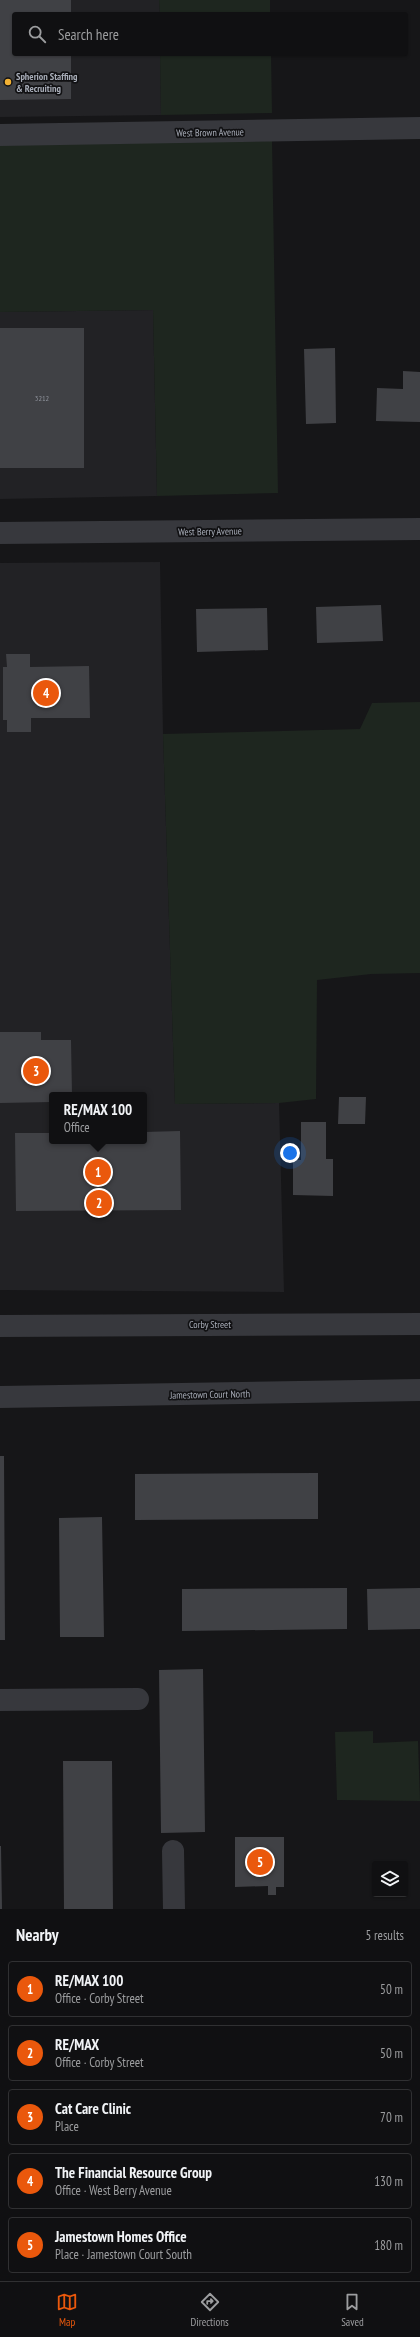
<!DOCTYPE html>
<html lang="en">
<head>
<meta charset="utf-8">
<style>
  body { margin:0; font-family:"PT Sans Narrow",sans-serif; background:#1e1e20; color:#f1f3f6 }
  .controls { position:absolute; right:12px; bottom:12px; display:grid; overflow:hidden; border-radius:4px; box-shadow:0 1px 3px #0004 }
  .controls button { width:36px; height:36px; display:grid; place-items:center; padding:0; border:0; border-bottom:1px solid #303032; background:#101012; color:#f1f3f6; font:20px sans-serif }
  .you { position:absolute; left:290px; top:1153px; width:14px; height:14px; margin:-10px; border:3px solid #fff; border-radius:50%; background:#1a73e8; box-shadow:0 0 0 6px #1a73e833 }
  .badge { display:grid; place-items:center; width:26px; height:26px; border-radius:50%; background:#ea580c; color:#fff; font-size:13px; font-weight:700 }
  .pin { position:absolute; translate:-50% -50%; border:2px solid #fff; box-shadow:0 1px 4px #0006 }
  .popup { position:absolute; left:49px; top:1092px; width:98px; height:52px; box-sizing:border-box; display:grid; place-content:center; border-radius:4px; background:#101012; filter:drop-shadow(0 1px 3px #0005); font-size:13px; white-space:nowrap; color:#9c9d9f }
  .popup b { font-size:15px; color:#f1f3f6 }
  .popup::after { content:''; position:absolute; left:50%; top:100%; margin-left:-8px; border:8px solid transparent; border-top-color:#101012 }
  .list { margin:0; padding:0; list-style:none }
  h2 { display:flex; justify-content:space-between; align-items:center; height:52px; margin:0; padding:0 16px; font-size:17px }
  h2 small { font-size:13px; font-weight:400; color:#9c9d9f }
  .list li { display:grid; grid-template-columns:26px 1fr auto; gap:12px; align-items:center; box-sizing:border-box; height:56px; margin:0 8px 8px; padding:0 8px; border:1px solid #303032; border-radius:4px }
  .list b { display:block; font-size:15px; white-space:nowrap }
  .list p { margin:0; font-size:13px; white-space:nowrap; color:#9c9d9f }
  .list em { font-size:13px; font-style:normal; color:#9c9d9f }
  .icon { flex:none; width:22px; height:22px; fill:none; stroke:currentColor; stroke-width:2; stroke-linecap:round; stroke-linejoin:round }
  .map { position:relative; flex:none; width:420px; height:1909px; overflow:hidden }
  .search { position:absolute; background:#101012; box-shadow:0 1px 3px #0004; left:12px; right:12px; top:12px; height:44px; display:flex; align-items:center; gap:10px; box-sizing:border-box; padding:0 14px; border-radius:4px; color:#9c9d9f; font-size:15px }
  .sheet { height:372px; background:#101012 }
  nav { display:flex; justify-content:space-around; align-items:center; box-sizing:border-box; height:56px; border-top:1px solid #303032; background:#101012; font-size:11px; color:#9c9d9f }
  nav a { display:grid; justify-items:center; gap:2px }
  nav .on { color:#ea580c }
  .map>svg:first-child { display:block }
</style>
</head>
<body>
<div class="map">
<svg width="420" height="1909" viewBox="0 0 420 1909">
  <rect width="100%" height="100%" fill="#161618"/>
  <path fill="#222225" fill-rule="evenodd" d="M0,0H159L160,14H14V54H160L161,115L0,117Z
    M153,310L157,496L0,499V312Z
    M160,562L163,734L175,1104L279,1103L284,1292L0,1290V563ZM52,1095H144V1141H52Z"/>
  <path fill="#1e261f" d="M159,0H270V14H160Z
    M160,54H271L272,113L161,115Z
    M272,141L278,493L157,496L153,310L0,312V145Z
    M420,702V973L371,974L317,980L316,1099L279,1103L175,1104L163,734L360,729L372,703Z
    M373,1731V1743L418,1741L420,1801L337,1800L335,1732Z"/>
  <path fill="#404145" d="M0,0H71V14H14V54H71V99L0,100Z
    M0,328H84V468H0Z
    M335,348L336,423L306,424L304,349Z
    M403,371L420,372V422L376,421L377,388L403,389Z
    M381,605L383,641L317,643L316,607Z
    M267,608L268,650L197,652L196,609Z
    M6,654H30V667L89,666L90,718H31V732H7V720H3V667H7Z
    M0,1032H41V1040H71L72,1095H52V1102L0,1103Z
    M339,1097H366L365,1124H338Z
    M301,1122H326V1159H333V1196L293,1195V1160H301Z
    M180,1131L181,1210L16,1211L15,1133H52V1141H144V1132Z
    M0,1456H4L5,1640H0Z
    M318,1473V1519L135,1520V1474Z
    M102,1517L104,1637H60L59,1518Z
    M347,1588V1629L182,1631V1589Z
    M420,1588V1629L368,1630L367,1589Z
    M203,1669L205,1832L161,1833L159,1670Z
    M63,1761H112L113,1909H64Z
    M235,1837H284V1887H276V1895H268V1886L235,1887Z
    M0,1846H1L2,1909H0Z"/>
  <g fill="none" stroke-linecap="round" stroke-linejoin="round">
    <path stroke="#37383d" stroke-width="22" d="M0,135L420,128
      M0,533L420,529
      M0,1326L420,1324
      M0,1397L420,1390
      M0,1700L138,1699
      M173,1851L174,1909"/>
  </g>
  <circle fill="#f2b134" stroke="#111113" stroke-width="1.5" cx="8" cy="82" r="4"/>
  <g text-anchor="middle" stroke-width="3.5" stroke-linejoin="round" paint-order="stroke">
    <g font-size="8" fill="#8e929b">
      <text x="42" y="401">3212</text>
    </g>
    <g font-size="10" font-weight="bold" fill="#a8adb8" stroke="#111113" text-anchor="start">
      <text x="16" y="80">Spherion Staffing<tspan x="16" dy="12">&amp; Recruiting</tspan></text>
    </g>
    <g font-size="10" fill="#a8adb8" stroke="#111113">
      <text transform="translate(210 132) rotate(-1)" y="4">West Brown Avenue</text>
      <text transform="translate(210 531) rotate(-1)" y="4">West Berry Avenue</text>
      <text x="210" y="1328">Corby Street</text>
      <text transform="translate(210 1394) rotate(-1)" y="4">Jamestown Court North</text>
    </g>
  </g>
</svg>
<div class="controls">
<button><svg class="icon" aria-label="layers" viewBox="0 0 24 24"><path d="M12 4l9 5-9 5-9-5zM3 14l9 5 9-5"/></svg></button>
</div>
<div class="you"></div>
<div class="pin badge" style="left:98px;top:1172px">1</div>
<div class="popup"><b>RE/MAX 100</b>Office</div>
<div class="pin badge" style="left:99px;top:1203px">2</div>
<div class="pin badge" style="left:36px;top:1071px">3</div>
<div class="pin badge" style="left:46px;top:693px">4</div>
<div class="pin badge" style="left:260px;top:1862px">5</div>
<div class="search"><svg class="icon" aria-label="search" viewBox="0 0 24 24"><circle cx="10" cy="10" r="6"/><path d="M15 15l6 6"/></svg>Search here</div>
</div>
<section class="sheet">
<h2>Nearby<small>5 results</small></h2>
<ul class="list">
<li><span class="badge">1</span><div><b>RE/MAX 100</b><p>Office · Corby Street</p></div><em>50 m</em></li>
<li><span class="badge">2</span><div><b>RE/MAX</b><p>Office · Corby Street</p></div><em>50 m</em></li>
<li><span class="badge">3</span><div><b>Cat Care Clinic</b><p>Place</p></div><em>70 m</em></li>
<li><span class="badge">4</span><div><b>The Financial Resource Group</b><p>Office · West Berry Avenue</p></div><em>130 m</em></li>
<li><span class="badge">5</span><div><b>Jamestown Homes Office</b><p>Place · Jamestown Court South</p></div><em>180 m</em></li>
</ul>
</section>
<nav>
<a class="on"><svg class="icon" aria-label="map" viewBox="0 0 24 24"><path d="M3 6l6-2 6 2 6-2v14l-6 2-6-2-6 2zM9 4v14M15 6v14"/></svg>Map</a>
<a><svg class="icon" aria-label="directions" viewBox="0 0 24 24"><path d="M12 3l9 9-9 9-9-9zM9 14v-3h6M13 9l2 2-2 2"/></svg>Directions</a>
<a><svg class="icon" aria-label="saved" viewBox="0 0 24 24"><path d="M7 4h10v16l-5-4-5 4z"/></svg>Saved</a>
</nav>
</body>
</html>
